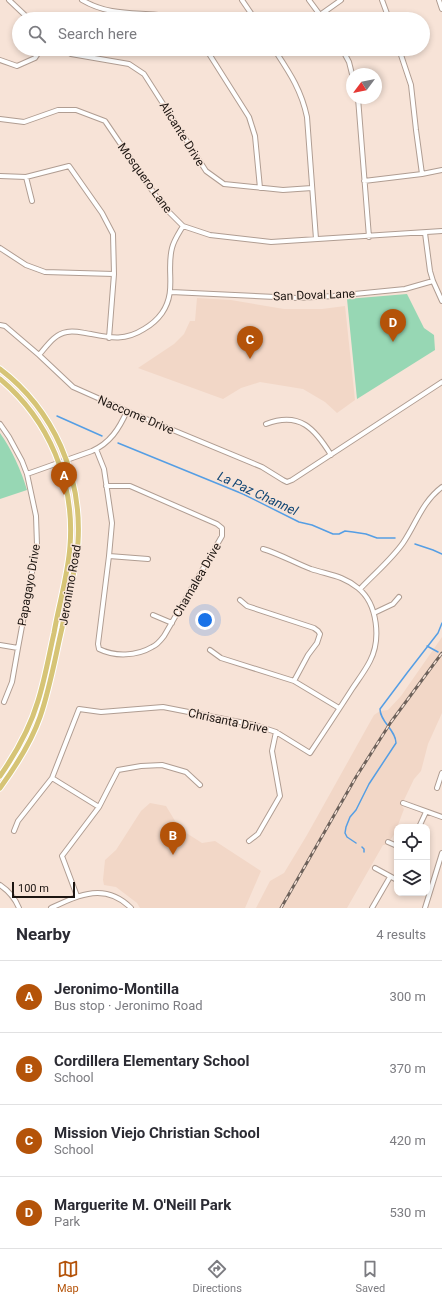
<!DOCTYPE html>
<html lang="en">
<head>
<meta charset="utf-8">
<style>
  body { margin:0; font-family:Roboto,sans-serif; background:#f2f2f3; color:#2b2b33 }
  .controls { position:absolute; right:12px; bottom:12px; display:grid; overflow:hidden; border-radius:8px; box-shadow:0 2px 6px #0003 }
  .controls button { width:36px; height:36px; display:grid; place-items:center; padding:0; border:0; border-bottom:1px solid #e1e1e2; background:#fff; color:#2b2b33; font:20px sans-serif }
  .compass { position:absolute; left:346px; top:68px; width:36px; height:36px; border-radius:50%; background:#fff; box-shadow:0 2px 6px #0003; rotate:238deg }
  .scale { position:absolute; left:12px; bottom:10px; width:63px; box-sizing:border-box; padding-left:4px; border:2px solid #1c1511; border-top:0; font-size:11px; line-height:14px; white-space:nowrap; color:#1c1511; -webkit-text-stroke:3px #f7e3d7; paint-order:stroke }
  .you { position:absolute; left:205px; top:620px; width:14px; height:14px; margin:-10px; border:3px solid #fff; border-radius:50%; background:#1a73e8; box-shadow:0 0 0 6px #1a73e833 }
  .badge { display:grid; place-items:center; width:26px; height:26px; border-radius:50%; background:#b45309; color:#fff; font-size:13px; font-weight:700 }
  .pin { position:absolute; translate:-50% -33px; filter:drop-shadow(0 1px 2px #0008) }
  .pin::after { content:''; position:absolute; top:21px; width:14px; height:12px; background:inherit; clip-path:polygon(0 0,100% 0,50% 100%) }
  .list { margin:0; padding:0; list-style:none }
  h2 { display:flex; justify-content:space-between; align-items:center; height:52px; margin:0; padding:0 16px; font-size:17px }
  h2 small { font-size:13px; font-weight:400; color:#7c7c81 }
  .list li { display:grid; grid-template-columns:26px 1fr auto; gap:12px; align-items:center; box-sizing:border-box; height:72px; padding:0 16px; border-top:1px solid #e1e1e2 }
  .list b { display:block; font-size:15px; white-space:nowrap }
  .list p { margin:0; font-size:13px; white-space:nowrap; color:#7c7c81 }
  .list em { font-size:13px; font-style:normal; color:#7c7c81 }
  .icon { flex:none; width:22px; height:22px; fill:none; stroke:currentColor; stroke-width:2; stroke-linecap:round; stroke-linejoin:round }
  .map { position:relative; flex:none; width:442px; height:908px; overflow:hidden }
  .search { position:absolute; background:#fff; box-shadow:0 2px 6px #0003; left:12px; right:12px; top:12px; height:44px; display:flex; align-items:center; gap:10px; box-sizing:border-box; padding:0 14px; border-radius:22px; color:#7c7c81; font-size:15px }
  .sheet { height:340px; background:#fff }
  nav { display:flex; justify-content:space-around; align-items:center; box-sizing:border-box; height:56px; border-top:1px solid #e1e1e2; background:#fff; font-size:11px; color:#7c7c81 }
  nav a { display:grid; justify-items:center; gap:2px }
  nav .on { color:#b45309 }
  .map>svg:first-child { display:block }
</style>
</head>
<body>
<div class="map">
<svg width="442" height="908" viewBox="0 0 442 908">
  <rect width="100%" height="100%" fill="#f7e3d7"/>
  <path fill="#f2d7c7" d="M197,298L231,300L284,309H322L345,306L355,400L337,413L325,402L303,389L260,382L241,388L223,399L138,368L174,344L184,334L190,321H195Z
    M442,637V713L428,744L421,771L414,779L404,800L402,806L404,809L395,833L387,845H383L347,908H256L270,881L284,873L307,835L374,715L380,711L388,710L401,696Z
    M150,803L166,806L180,829L202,843L215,841L261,871L245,908H140L137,903L116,887L104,885L103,880L105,860L116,850L141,811Z"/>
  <path fill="#97d7b4" d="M407,294L424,328L434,335L435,350L357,399L347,299Z
    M0,433C12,450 21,470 27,490L0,499Z"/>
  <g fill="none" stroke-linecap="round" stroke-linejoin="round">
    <path stroke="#559ee4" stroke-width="1.5" d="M57,416L102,436
      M118,443L243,494L299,522L312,525L333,534H339L345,531L353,532L366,534L377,538H395
      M415,544L433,550L442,554
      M427,646L438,652
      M356,843L347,837L345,833L346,827L350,817L356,810L369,784L396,743C396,730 380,722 380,709L407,673L438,633L442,623
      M362,847L364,849V852"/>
    <defs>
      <path id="minor" d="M9,0L29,19
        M82,0C116,20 147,9 182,19
        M242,0L255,19
        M309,0L323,19
        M382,0L389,19
        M439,0L442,9
        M320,15L341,0
        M64,49L71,54L129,64L144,74L206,171L224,184L283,190L312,188
        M206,49L249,117L255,136L260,188
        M274,49C289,72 301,89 307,117L316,239
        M342,49L349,62L352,74
        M399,49L411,85L416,130L422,174
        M0,60L17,66L35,58L41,49
        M358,98L369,237
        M0,119L24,122L58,110H76L105,121L162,205L183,226L210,235L271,242L442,231
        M0,176L26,177L69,166L102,213L113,234L114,274L109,338
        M26,177L32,201
        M364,181L422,174L442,170
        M425,233L430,271L433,281L442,301
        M0,248L26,265L45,272L114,274
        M171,292L297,298L334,296L405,289L433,281
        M0,325L5,326L39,355L73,387L127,411L262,467L283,480L287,482L292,480L442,382
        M39,355C47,346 54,334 67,332C74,330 83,333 91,334C111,338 125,341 144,329C151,325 157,320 162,313C177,291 166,271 172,248C174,240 179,233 183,226
        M0,424L9,437L22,461L27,474L36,516L37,545L18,648L12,682L4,702
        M266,424C300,411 315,429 331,455
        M96,449L104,469L112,523L109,556L98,644L99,649C115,657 137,656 152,647C157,645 161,640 164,636L222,536V528L217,524L130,486H106
        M27,474L92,451C110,443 119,429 127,411
        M109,556L148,559
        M360,589C374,574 391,560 403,543C416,524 422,502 442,487
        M240,600L247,606L314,628L318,631L320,634L317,643L308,655L294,681
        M374,613L393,604L399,597
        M153,615L172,623
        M0,645L18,648
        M210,650L221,658L294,681L339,708
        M52,778L99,807
        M437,788L442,773
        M403,803L442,817
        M419,827L426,812
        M14,831L18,821L52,778L79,709L101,712L163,707L255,725L276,732L310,753C324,732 338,711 352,689C358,680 365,671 370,661C381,640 378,604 358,588C342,575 329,575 311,569C295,563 280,554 263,549
        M249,841L258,834L280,796L272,751L276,732
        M388,842L397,846
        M375,868L397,880
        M0,885C9,891 15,898 19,908
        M77,896L62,856L99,807L118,770L141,766L162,765L186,772L200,785
        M51,908C79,895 105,882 131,908
        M372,908L390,877
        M425,908L442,853"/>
      <path id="major" d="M0,369C54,410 82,476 78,542C76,571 67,600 62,628C55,658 50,688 40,717C31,743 16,766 0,788
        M0,379C49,420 75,482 70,546C68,575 59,604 54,633C49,655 45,679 38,701C30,728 16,753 0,776"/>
    </defs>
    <use href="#minor" stroke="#b09d92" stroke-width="6"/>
    <use href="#major" stroke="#fff" stroke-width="7"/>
    <use href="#minor" stroke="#fff" stroke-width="4"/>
    <use href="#major" stroke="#d6c476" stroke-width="5"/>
    <defs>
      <path id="rail" d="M281,908L356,777L391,722L442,653"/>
    </defs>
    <use href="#rail" stroke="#6e625b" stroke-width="3"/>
    <use href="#rail" stroke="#f7e3d7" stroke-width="1.5" stroke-dasharray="4.5" stroke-linecap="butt"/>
  </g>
  <g text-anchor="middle" stroke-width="3" stroke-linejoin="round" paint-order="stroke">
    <g font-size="12" fill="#1c1511" stroke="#f7e3d7">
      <text transform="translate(182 134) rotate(58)" y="4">Alicante Drive</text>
      <text transform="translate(145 178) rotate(54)" y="4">Mosquero Lane</text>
      <text transform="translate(314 295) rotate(-2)" y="4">San Doval Lane</text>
      <text transform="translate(136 415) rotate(23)" y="4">Naccome Drive</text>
      <text transform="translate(197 580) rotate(-60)" y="4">Chamalea Drive</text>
      <text transform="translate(29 585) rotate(-80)" y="4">Papagayo Drive</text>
      <text transform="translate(70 585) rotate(-80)" y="4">Jeronimo Road</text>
      <text transform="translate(228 721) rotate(12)" y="4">Chrisanta Drive</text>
    </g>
    <g font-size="13" font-style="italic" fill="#144875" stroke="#f7e3d7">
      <text transform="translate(258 493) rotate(25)" y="5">La Paz Channel</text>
    </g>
  </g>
</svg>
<div class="controls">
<button><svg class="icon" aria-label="locate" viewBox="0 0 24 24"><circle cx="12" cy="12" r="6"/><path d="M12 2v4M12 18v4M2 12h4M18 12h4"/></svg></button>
<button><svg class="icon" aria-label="layers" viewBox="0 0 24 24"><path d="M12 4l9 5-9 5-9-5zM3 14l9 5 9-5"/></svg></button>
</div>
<svg class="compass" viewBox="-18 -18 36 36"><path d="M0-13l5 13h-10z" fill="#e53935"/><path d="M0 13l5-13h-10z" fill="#7c7c81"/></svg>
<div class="scale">100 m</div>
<div class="you"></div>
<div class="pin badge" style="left:64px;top:495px">A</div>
<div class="pin badge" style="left:173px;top:855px">B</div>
<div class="pin badge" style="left:250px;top:359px">C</div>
<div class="pin badge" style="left:393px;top:342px">D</div>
<div class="search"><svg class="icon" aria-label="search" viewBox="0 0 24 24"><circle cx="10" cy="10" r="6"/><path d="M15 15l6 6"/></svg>Search here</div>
</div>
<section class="sheet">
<h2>Nearby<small>4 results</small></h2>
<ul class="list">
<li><span class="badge">A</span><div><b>Jeronimo-Montilla</b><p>Bus stop · Jeronimo Road</p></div><em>300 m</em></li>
<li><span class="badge">B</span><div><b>Cordillera Elementary School</b><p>School</p></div><em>370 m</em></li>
<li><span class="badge">C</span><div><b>Mission Viejo Christian School</b><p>School</p></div><em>420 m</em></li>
<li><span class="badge">D</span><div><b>Marguerite M. O'Neill Park</b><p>Park</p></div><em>530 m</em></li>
</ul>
</section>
<nav>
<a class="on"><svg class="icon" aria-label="map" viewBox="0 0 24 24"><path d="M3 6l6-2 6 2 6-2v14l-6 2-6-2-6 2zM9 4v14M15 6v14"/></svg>Map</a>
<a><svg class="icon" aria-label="directions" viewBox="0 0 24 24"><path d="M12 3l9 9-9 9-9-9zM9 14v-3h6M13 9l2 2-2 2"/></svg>Directions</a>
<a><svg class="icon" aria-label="saved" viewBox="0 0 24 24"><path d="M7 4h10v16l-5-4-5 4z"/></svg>Saved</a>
</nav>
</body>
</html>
